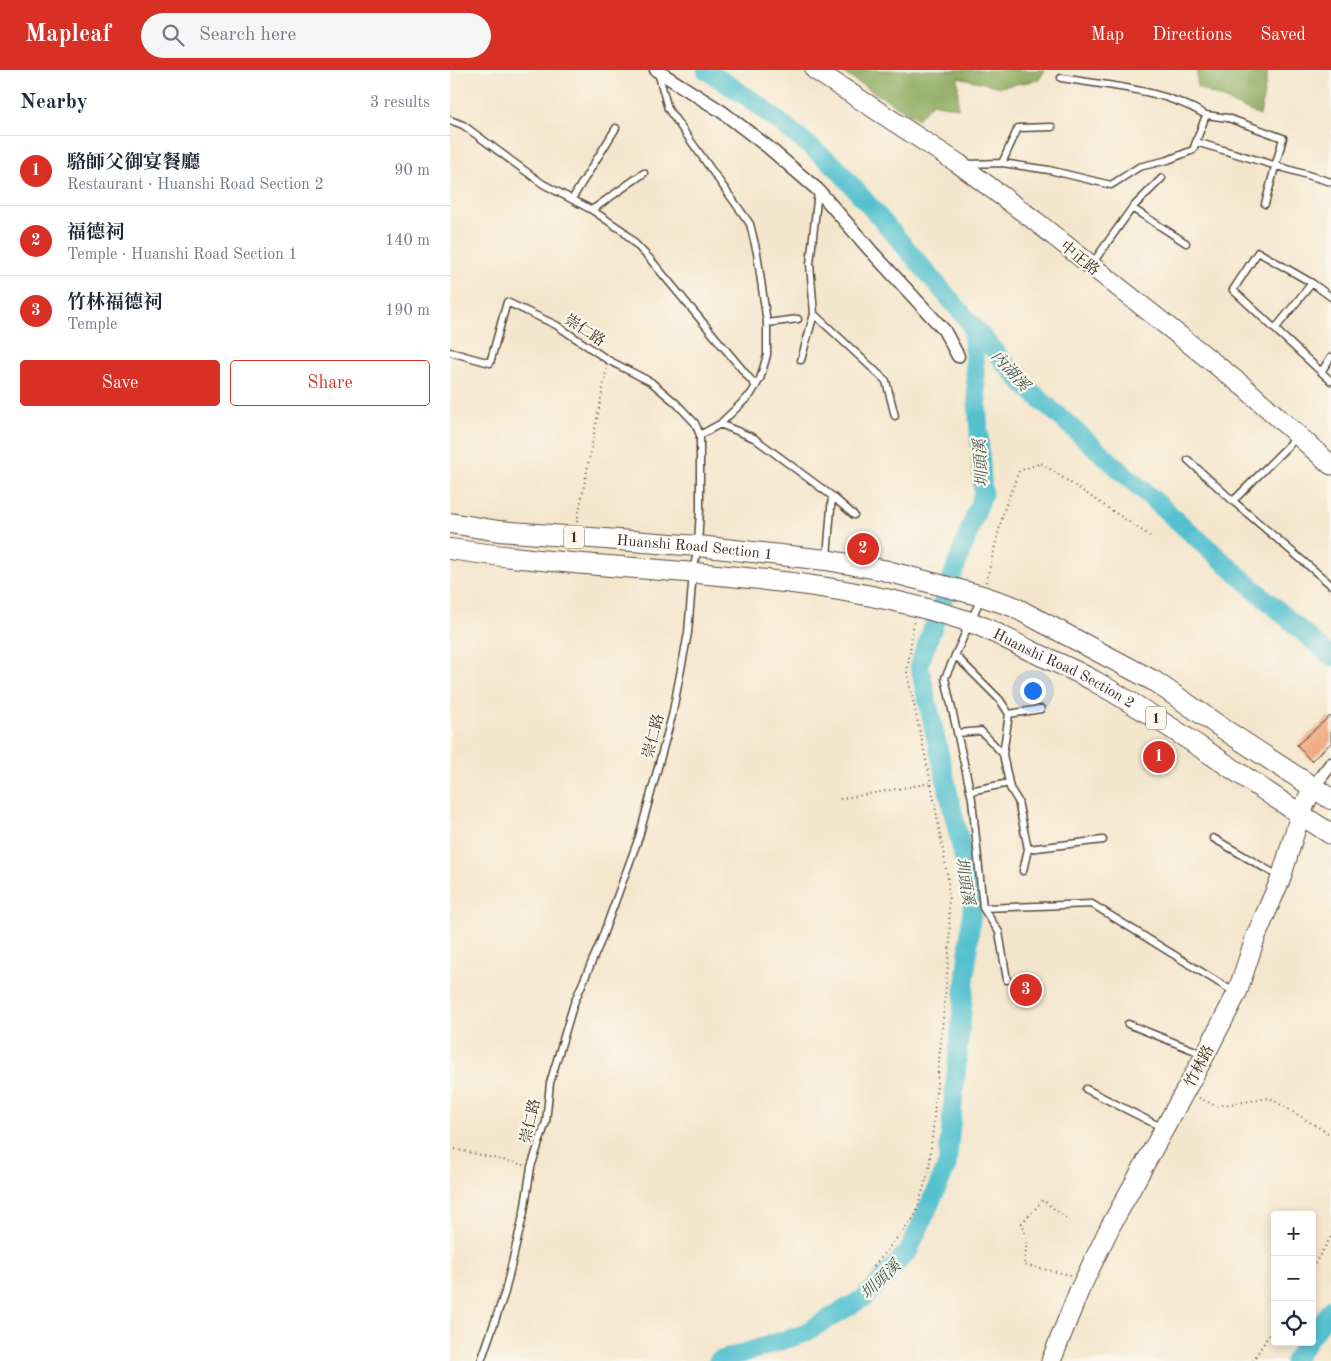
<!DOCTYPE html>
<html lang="en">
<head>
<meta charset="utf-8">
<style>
  body { margin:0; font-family:"Old Standard TT","Noto Serif TC",serif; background:#f6f6f7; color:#1f2937 }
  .controls { position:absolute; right:15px; bottom:15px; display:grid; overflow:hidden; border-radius:5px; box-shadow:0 2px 8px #0003 }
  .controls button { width:45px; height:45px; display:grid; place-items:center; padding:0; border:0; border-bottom:1px solid #e0e1e3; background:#fff; color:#1f2937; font:25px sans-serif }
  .you { position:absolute; left:582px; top:620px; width:18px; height:18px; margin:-12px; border:4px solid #fff; border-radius:50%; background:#1a73e8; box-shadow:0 0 0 8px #1a73e833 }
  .badge { display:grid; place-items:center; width:32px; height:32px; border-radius:50%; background:#d93025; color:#fff; font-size:16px; font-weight:700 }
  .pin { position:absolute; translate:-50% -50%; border:2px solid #fff; box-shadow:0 1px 5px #0006 }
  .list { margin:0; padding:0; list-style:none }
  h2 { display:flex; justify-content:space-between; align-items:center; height:65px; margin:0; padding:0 20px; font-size:21px }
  h2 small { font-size:16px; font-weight:400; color:#747a83 }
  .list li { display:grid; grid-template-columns:32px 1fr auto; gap:15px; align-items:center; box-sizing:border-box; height:70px; padding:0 20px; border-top:1px solid #e0e1e3 }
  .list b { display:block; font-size:19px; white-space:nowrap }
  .list p { margin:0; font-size:16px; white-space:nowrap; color:#747a83 }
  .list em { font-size:16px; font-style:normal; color:#747a83 }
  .actions { display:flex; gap:10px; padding:15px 20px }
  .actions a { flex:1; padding:11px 0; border:1px solid #d93025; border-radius:5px; text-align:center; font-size:18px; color:#d93025 }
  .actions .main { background:#d93025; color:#fff }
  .icon { flex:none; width:28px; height:28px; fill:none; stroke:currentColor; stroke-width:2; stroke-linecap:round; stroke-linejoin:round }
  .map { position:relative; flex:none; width:881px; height:1291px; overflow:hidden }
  header { display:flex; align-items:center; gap:30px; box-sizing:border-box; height:70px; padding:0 25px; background:#d93025; color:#fff }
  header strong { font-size:24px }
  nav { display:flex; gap:28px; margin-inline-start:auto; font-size:18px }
  .search { width:350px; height:45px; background:#f6f6f7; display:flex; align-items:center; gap:12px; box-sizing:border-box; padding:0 18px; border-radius:28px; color:#747a83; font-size:19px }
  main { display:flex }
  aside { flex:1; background:#fff }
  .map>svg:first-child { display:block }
</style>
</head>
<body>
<header>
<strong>Mapleaf</strong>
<div class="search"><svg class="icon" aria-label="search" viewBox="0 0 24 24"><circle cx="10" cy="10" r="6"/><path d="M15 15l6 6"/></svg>Search here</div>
<nav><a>Map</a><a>Directions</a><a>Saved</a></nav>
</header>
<main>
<aside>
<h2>Nearby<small>3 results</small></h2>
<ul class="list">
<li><span class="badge">1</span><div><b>駱師父御宴餐廳</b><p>Restaurant · Huanshi Road Section 2</p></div><em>90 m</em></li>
<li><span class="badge">2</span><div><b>福德祠</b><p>Temple · Huanshi Road Section 1</p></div><em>140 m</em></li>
<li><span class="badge">3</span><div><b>竹林福德祠</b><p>Temple</p></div><em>190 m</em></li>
</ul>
<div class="actions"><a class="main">Save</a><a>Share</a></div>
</aside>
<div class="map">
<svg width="881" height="1291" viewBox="0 0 881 1291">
  <rect width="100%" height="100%" fill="#fbf7ec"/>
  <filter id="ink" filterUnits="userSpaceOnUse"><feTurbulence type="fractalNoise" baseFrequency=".02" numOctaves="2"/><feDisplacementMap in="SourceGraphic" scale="10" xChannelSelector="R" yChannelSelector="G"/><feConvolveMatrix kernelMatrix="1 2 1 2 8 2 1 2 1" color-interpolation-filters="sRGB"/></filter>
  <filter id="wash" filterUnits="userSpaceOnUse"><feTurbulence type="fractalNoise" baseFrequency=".0096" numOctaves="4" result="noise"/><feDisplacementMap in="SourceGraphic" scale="20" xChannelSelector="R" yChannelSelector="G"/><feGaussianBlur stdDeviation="1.12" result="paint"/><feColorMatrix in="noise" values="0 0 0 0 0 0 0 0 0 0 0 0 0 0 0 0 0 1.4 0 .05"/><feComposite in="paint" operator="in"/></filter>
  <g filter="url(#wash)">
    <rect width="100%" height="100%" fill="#f4e6cc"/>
    <path fill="#8ba85b" stroke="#63693c" d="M388,0H595L589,10L550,17L508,7V38L482,33L468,49Z
      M747,0H818L810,46L747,17Z"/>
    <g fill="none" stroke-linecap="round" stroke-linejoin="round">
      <path stroke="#55c1cf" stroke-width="19" d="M256,0L303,31L386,97L574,315L881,587
        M862,1265L881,1239
        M268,1291L353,1264L415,1227L459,1180L497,1096L523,829L469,595L533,424L522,255
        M844,1291L857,1272"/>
    </g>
    <g id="blocks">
      <path fill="#efad86" d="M880,646L881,648V673L861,691L847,675Z"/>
    </g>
  </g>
  <g filter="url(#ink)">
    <use href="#blocks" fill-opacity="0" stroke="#574638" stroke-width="1"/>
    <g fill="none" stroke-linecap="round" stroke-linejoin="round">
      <defs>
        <path id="lane" d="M208,2L218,39L300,154L307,183L317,253V285L310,309L301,324L270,354L250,365
          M756,45L778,48L833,68L815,134
          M0,50L13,55L93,114L142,140L173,161L200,189L306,316
          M746,72L881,112
          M552,93L568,58L602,57
          M518,94L552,93L599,100L661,115L689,97L718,90L743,80L756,45C713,19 659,16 611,8
          M368,121L360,194L364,244L436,311L445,346
          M122,129L166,58
          M682,138L712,108
          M142,140L194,103
          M642,194L682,138L736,173
          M881,227L862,213L808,182L783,220L881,311
          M317,253L348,249
          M825,259L862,213
          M0,282L40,293L57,232L106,255L158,290L201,312L226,333L245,353L250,365V438L248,476L243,502L238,563L222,646L189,767L150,873L124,933L100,1013L96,1052L81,1097L74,1142L55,1222L31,1291
          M351,290L364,244
          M871,302L881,287
          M270,354L304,368L382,426L377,487
          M848,366L783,431L881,515
          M738,390L783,431
          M382,426L404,445
          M531,528L495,608L522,729L533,838L549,862L557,910
          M505,585L550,630L559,644L553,684L560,718L568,731L578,779L653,770
          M559,644L591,639
          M508,663L531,661L553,684
          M520,721L559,713
          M763,768L830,807
          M573,801L578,779
          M533,838L642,834L784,922
          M678,954L753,984
          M636,1019L713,1058"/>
        <path id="street" d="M206,0L271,41L318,77L368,120L421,181L494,260L508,286
          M863,717L881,694"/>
        <path id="secondary" d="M365,0L509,94L584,150L794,317L881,395
          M601,1291L629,1221L660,1157L755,985L787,923L806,866L831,808L850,745L863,717"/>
        <g id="primary">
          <path id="s1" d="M0,453L49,461L248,476L376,490L433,500L532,526L562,536L704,611L778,662L881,729"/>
          <path id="s2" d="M0,479C170,505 351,496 517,551C539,558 560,571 581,581C603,591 625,600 646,612C727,658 802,714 881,764"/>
        </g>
      </defs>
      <use href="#lane" stroke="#574638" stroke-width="9"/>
      <use href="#street" stroke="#574638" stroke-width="15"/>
      <use href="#secondary" stroke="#574638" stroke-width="21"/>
      <use href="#primary" stroke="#574638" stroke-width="22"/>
      <path stroke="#574638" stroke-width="2" stroke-dasharray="1 4" stroke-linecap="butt" d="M127,452L157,297
        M536,512L554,440L569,401L591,393L700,466
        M390,729L481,713
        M749,1028L766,1036L820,1028L881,1065
        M0,1078L74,1095
        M616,1148L593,1130L572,1153L577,1171L574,1195L621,1205
        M424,1196L465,1146L479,1100L500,872L498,809L481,713L457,603L464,551
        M862,1198L881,1167
        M803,1291L825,1255"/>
      <use href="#lane" stroke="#fff" stroke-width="6"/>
      <use href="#street" stroke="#fff" stroke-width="12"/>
      <use href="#secondary" stroke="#fff" stroke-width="19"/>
      <use href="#primary" stroke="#fff" stroke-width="20"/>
    </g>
  </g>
  <g text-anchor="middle" stroke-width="4.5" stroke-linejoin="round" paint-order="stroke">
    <g fill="#fbf7ec" stroke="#75685c" stroke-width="1">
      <rect x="114" y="455.5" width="20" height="23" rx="4"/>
      <rect x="696" y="636.5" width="20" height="23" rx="4"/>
    </g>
    <g font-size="14" font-weight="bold" fill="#3b2a1e">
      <text x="124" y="472">1</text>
      <text x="706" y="653">1</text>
    </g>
    <g font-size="15" fill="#3b2a1e" stroke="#fbf7ec">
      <text transform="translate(630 188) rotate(39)" y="5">中正路</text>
      <text transform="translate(135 260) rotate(33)" y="5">崇仁路</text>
      <text dy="5" stroke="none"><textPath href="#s1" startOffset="246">Huanshi Road Section 1</textPath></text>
      <text dy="5" stroke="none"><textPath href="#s2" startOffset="631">Huanshi Road Section 2</textPath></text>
      <text transform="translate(203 666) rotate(-75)" y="5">崇仁路</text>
      <text transform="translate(749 996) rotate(-62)" y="5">竹林路</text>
      <text transform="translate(80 1051) rotate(-77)" y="5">崇仁路</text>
    </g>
    <g font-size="16" font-style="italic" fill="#435753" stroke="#fbf7ec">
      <text transform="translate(561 300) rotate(48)" y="6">內湖溪</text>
      <text transform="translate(530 393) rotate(-93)" y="6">圳頭溪</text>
      <text transform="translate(516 811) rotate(81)" y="6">圳頭溪</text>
      <text transform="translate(430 1209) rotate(-44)" y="6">圳頭溪</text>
    </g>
  </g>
</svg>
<div class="controls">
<button>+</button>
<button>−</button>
<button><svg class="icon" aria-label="locate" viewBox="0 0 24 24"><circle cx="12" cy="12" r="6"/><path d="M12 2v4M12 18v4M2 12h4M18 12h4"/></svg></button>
</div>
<div class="you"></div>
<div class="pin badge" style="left:709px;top:687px">1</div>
<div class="pin badge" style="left:413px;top:479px">2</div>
<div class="pin badge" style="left:576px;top:920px">3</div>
</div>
</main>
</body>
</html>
